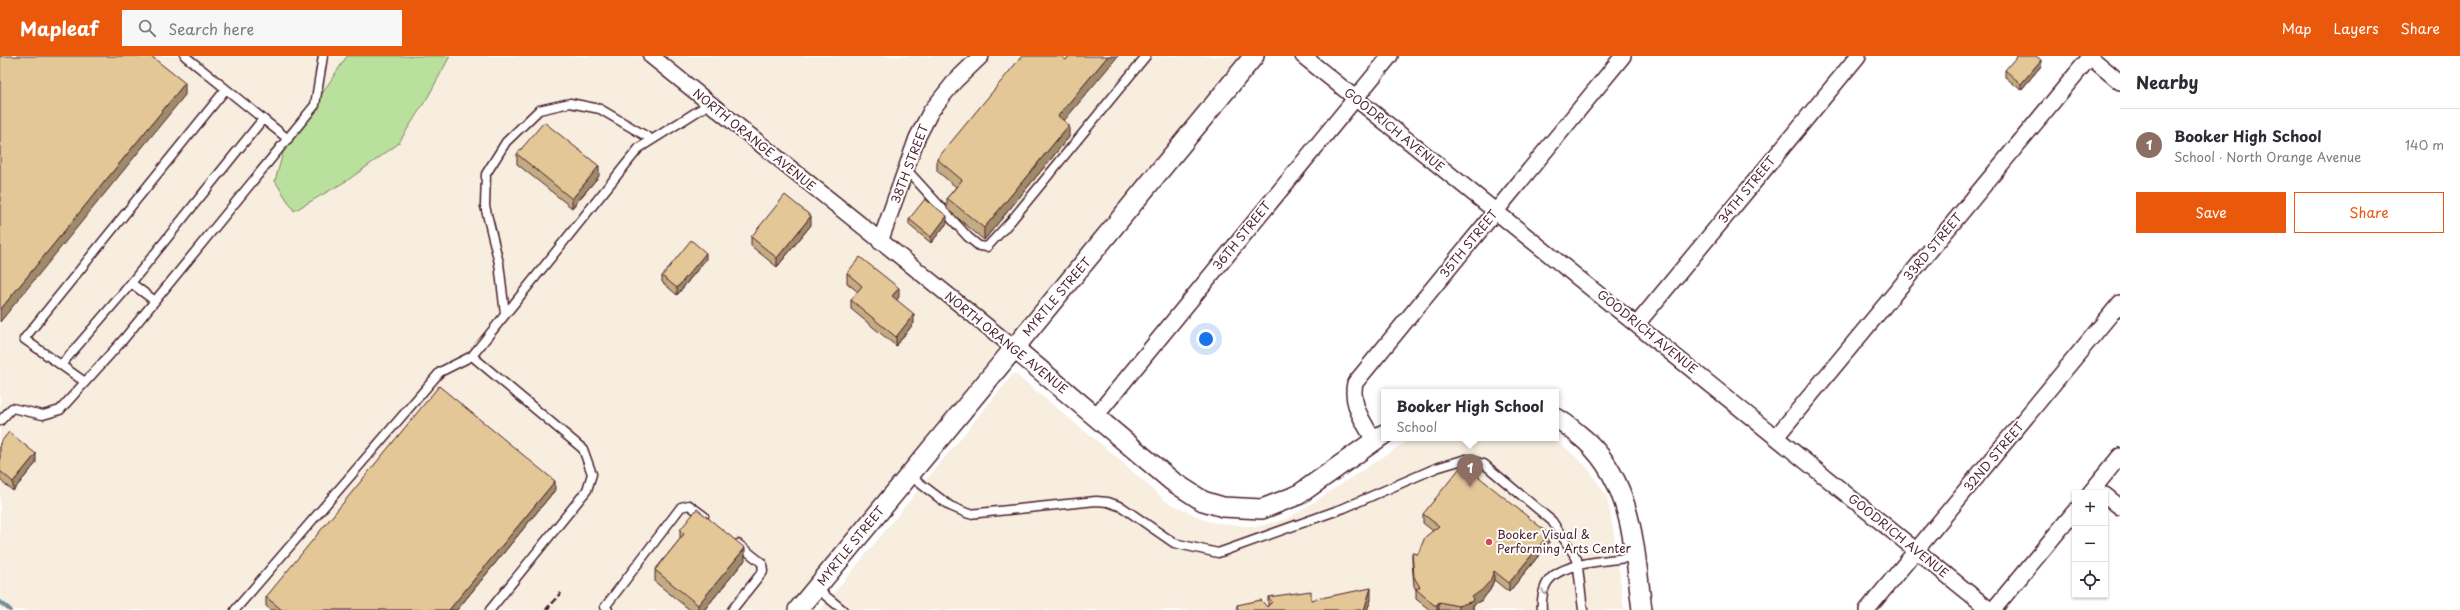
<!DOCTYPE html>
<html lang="en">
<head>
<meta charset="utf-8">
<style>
  body { margin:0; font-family:"Playpen Sans",sans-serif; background:#f7f7f7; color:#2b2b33 }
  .controls { position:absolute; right:12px; bottom:12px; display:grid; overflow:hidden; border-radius:0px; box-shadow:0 1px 3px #0004 }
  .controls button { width:36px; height:36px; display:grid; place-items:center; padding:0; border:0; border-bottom:1px solid #e1e1e2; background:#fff; color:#2b2b33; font:20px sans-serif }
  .you { position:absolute; left:1206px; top:283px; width:14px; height:14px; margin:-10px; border:3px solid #fff; border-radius:50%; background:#1a73e8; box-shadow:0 0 0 6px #1a73e833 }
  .badge { display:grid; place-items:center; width:26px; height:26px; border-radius:50%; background:#ea580c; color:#fff; font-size:13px; font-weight:700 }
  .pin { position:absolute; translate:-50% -33px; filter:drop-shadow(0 1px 2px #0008) }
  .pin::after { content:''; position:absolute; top:21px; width:14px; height:12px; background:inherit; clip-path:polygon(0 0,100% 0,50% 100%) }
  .popup { position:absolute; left:1381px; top:333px; width:178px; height:52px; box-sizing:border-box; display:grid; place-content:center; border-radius:0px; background:#fff; filter:drop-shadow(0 1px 3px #0005); font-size:13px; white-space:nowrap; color:#7c7c81 }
  .popup b { font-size:15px; color:#2b2b33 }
  .popup::after { content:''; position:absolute; left:50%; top:100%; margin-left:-8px; border:8px solid transparent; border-top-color:#fff }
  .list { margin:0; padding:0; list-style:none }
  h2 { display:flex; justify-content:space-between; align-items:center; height:52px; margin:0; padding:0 16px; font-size:17px }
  h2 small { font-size:13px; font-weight:400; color:#7c7c81 }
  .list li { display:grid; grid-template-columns:26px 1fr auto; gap:12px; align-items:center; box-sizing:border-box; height:72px; padding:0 16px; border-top:1px solid #e1e1e2 }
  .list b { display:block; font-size:15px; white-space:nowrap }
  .list p { margin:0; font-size:13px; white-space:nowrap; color:#7c7c81 }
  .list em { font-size:13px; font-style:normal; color:#7c7c81 }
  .actions { display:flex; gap:8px; padding:12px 16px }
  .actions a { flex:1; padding:9px 0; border:1px solid #ea580c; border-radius:0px; text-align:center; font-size:14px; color:#ea580c }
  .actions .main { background:#ea580c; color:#fff }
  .icon { flex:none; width:22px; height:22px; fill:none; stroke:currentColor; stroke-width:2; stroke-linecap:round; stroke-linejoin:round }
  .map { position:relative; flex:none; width:2120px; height:554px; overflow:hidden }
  header { display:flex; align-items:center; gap:24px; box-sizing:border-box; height:56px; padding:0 20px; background:#ea580c; color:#fff }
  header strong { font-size:19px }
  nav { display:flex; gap:22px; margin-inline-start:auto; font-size:14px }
  .search { width:280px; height:36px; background:#f7f7f7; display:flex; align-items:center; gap:10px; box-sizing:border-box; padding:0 14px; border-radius:0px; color:#7c7c81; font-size:15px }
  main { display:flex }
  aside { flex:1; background:#fff }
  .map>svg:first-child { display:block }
</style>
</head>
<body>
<header>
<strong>Mapleaf</strong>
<div class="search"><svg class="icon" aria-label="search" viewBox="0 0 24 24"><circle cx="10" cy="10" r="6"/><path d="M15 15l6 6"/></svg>Search here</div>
<nav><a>Map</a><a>Layers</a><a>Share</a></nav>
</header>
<main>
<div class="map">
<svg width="2120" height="554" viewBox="0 0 2120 554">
  <rect width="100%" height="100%" fill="#fff"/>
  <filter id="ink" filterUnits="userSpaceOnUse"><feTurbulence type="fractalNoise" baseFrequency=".025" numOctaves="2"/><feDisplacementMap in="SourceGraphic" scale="8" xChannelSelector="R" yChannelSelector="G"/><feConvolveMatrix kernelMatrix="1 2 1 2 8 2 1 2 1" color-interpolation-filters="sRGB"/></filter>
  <g filter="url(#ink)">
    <path fill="#f7eee0" d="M0,0H347L319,42L295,155L348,124L398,88L429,39L450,0H639L1002,293L787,554H0Z
      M663,0H1242L1012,281Z
      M1014,317L1113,398L1167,446L1210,466L1256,471L1289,462L1412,382H1551L1560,387L1588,412L1607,441L1616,489L1624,554H820Z"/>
    <path fill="#b9e19d" stroke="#828064" d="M347,0H450L429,39L398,88L348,124L294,155L275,125L287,83L319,42Z"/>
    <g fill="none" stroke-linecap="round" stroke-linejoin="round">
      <path stroke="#718f9c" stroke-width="4.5" d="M0,546L10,554"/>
      <defs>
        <path id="service" d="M185,0L288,83
          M906,113L968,181L979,190L987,191L1011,165L1146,0
          M131,227L155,245
          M505,258L499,207L485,150L486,118L506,86L539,54L570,47L600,53L651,83
          M472,300L583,393L592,418L587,434L490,554
          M61,309L123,237L263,63
          M85,326L24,283L226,33
          M0,365L12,352L43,359L60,354L123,284L315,49L323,0
          M909,419L950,450L969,458L1096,445L1108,446L1122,451L1174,487L1218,497L1344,452L1436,412L1466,403L1484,408L1552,465L1577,503L1583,554
          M816,532L843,554
          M235,554L440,316L472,300L639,92L709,48
          M608,554L605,551L681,451L689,449L704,460
          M732,554L763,515L762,507L738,488
          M1542,554C1541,545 1543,531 1549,524C1563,506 1613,504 1635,501"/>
        <path id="minor" d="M651,0L1014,292
          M1303,0L1990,554
          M2089,0L2120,26
          M880,186L917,82L931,55L955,25L981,0
          M1637,268L1858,0
          M1095,361L1390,0
          M1776,381L2090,1
          M1374,385C1364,366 1350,349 1355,327L1623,0
          M2090,437L2120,400
          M2105,439L2120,451
          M1867,554L2120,247
          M1993,554L2075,455"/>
        <path id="tertiary" d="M1014,292L1172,425L1203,445L1223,451L1262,453L1298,439L1384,378
          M1556,362C1564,366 1571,372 1578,378C1633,421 1634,491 1642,554
          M798,554C950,369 1103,186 1254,0"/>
      </defs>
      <use href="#service" stroke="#4a1f2b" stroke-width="11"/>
      <use href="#minor" stroke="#4a1f2b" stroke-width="18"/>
      <use href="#tertiary" stroke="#4a1f2b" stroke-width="22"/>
      <use href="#service" stroke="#fff" stroke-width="8"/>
      <use href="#minor" stroke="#fff" stroke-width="15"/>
      <use href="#tertiary" stroke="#fff" stroke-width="19"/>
      <path stroke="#4a1f2b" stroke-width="3" stroke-dasharray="6 3" stroke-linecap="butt" d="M546,554L561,537"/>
    </g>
    <path fill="#c3ab82" stroke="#4a1f2b" d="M1066,4L1064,65L1069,81L984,184L947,153V142L956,131L937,115V103Z
      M2041,10L2021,34L2005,21V14Z
      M517,98L599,120L572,152L517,108Z
      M909,163L947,167L931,187L909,169Z
      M811,169L777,211L751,190V181Z
      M706,203L677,239L662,226V220Z
      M847,217L899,241L896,244L914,267L896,290L851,253V244L858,236L847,227Z
      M0,387L36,407L13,435L0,424Z
      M555,434L457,554H271L266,550V541Z
      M1423,458L1549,487L1509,536L1494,524L1490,534L1482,544L1473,549V554H1430L1416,543V534L1414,530L1412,506V497L1418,498L1433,475L1423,467Z
      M680,474L745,504L704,554H690L655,526V514L680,483Z
      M1268,541L1311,544H1371L1367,554H1237V549L1267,551L1268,550Z"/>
    <path fill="#9f8b6a" stroke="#4a1f2b" d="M1108,0H1118L1058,72V60Z
      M2041,4V10L2021,34V28Z
      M185,27V39L0,266V254Z
      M1069,69V81L984,184V172Z
      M599,110V120L572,152V143Z
      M811,160V169L777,211V202Z
      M947,160V167L931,187V181Z
      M706,197V203L677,239V232Z
      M899,232V241L892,250V240Z
      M914,258V267L896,290V281Z
      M36,398V407L13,435V426Z
      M555,425V434L457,554H449Z
      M1549,478V487L1509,536V527Z
      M745,492V504L704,554H698V549Z
      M1494,515V524L1490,534L1482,544L1473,549V554H1458V550L1472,541Z
      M1371,532V544L1367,554H1364Z
      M1439,546V554H1437V549Z"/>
    <path fill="#e3c797" stroke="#4a1f2b" d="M0,0H151L185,27L0,254Z
      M1022,0H1061L1066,4L1069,0H1108L1058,60L1069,69L984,172L947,142L962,124L937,103Z
      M2017,0H2036L2041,4L2021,28L2005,14Z
      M544,66L599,110L572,143L517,98Z
      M785,139L811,160L777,202L751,181Z
      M925,143L947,160L931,181L909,163Z
      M691,184L706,197L677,232L662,220Z
      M860,201L899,232L892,240L914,258L896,281L851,244L862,230L847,217Z
      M439,330L555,425L449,554H282L266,541Z
      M9,376L36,398L13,426L0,415V387Z
      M1463,408L1549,478L1509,527L1494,515L1490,525L1482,534L1472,541L1473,545L1458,550L1439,546L1437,549H1434L1416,533L1420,531L1414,521L1412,497L1418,498L1425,481L1439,470L1423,458Z
      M697,453L745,492L698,549L655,514L684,478L680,474Z
      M1371,532L1364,554H1238L1237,549L1261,544L1267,551L1272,546L1268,541L1311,535V544Z"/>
    <defs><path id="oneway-chevron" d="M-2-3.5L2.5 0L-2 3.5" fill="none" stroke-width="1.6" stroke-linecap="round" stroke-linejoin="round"/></defs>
    <use stroke="#ae9aa0" href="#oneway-chevron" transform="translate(1545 536) rotate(107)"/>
  </g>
  <circle fill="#d1495b" stroke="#fff" stroke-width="1.5" cx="1489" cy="486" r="4"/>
  <g text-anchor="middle" stroke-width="4" stroke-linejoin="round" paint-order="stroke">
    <g font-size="12" fill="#4a1f2b" stroke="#fff">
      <text transform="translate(1394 74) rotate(39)" y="4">GOODRICH AVENUE</text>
      <text transform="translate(754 84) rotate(39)" y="4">NORTH ORANGE AVENUE</text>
      <text transform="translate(910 108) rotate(-69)" y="4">38TH STREET</text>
      <text transform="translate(1747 134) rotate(-51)" y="4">34TH STREET</text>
      <text transform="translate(1242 180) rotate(-51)" y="4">36TH STREET</text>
      <text transform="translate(1469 188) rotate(-51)" y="4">35TH STREET</text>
      <text transform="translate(1933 191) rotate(-50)" y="4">33RD STREET</text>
      <text transform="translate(1057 241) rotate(-50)" y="4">MYRTLE STREET</text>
      <text transform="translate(1647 276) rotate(39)" y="4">GOODRICH AVENUE</text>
      <text transform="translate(1006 287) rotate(39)" y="4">NORTH ORANGE AVENUE</text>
      <text transform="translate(1994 401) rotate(-50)" y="4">32ND STREET</text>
      <text transform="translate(1898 480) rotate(39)" y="4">GOODRICH AVENUE</text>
      <text transform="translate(851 490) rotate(-51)" y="4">MYRTLE STREET</text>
    </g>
    <g font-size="12" fill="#4a1f2b" stroke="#fff" text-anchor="start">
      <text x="1497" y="483">Booker Visual &amp;<tspan x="1497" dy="14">Performing Arts Center</tspan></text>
    </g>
  </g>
</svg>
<div class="controls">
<button>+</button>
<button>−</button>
<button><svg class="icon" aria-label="locate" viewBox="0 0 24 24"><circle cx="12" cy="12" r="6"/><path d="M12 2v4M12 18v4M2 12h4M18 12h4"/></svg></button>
</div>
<div class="you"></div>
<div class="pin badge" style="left:1470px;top:431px;background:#8d6e63">1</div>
<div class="popup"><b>Booker High School</b>School</div>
</div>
<aside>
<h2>Nearby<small></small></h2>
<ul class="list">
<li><span class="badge" style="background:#8d6e63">1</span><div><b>Booker High School</b><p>School · North Orange Avenue</p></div><em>140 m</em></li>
</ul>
<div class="actions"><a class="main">Save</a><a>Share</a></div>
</aside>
</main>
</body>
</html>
